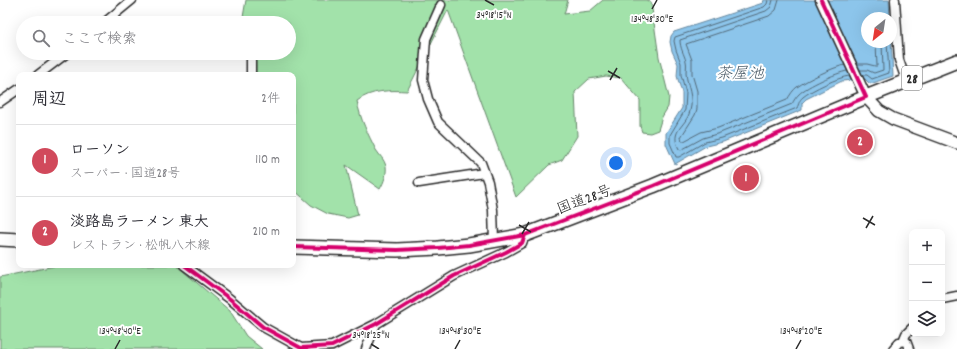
<!DOCTYPE html>
<html lang="ja">
<head>
<meta charset="utf-8">
<style>
  body { margin:0; font-family:Dekko,"Klee One",sans-serif; background:#f2f2f3; color:#2b2b33 }
  .controls { position:absolute; right:12px; bottom:12px; display:grid; overflow:hidden; border-radius:8px; box-shadow:0 4px 16px #0002 }
  .controls button { width:36px; height:36px; display:grid; place-items:center; padding:0; border:0; border-bottom:1px solid #e1e1e2; background:#fff; color:#2b2b33; font:20px sans-serif }
  .compass { position:absolute; left:861px; top:12px; width:36px; height:36px; border-radius:50%; background:#fff; box-shadow:0 4px 16px #0002; rotate:210deg }
  .you { position:absolute; left:616px; top:163px; width:14px; height:14px; margin:-10px; border:3px solid #fff; border-radius:50%; background:#1a73e8; box-shadow:0 0 0 6px #1a73e833 }
  .badge { display:grid; place-items:center; width:26px; height:26px; border-radius:50%; background:#d1495b; color:#fff; font-size:13px; font-weight:700 }
  .pin { position:absolute; translate:-50% -50%; border:2px solid #fff; box-shadow:0 1px 4px #0006 }
  .list { margin:0; padding:0; list-style:none }
  h2 { display:flex; justify-content:space-between; align-items:center; height:52px; margin:0; padding:0 16px; font-size:17px }
  h2 small { font-size:13px; font-weight:400; color:#7c7c81 }
  .list li { display:grid; grid-template-columns:26px 1fr auto; gap:12px; align-items:center; box-sizing:border-box; height:72px; padding:0 16px; border-top:1px solid #e1e1e2 }
  .list b { display:block; font-size:15px; white-space:nowrap }
  .list p { margin:0; font-size:13px; white-space:nowrap; color:#7c7c81 }
  .list em { font-size:13px; font-style:normal; color:#7c7c81 }
  .icon { flex:none; width:22px; height:22px; fill:none; stroke:currentColor; stroke-width:2; stroke-linecap:round; stroke-linejoin:round }
  .map { position:relative; flex:none; width:957px; height:349px; overflow:hidden }
  .search { position:absolute; background:#fff; box-shadow:0 4px 16px #0002; left:16px; top:16px; width:280px; height:44px; display:flex; align-items:center; gap:10px; box-sizing:border-box; padding:0 14px; border-radius:22px; color:#7c7c81; font-size:15px }
  .panel { position:absolute; background:#fff; box-shadow:0 4px 16px #0002; left:16px; top:72px; width:280px; height:196px; border-radius:8px }
  .map>svg:first-child { display:block }
</style>
</head>
<body>
<div class="map">
<svg width="957" height="349" viewBox="0 0 957 349">
  <rect width="100%" height="100%" fill="#fff"/>
  <filter id="ink" filterUnits="userSpaceOnUse"><feTurbulence type="fractalNoise" baseFrequency=".025" numOctaves="2"/><feDisplacementMap in="SourceGraphic" scale="8" xChannelSelector="R" yChannelSelector="G"/><feConvolveMatrix kernelMatrix="1 2 1 2 8 2 1 2 1" color-interpolation-filters="sRGB"/></filter>
  <g filter="url(#ink)">
    <path fill="#a2e2aa" stroke="#66866a" d="M246,0H568L564,14L590,11L603,0H647L651,2L659,57L669,97L668,107L662,117L658,130L650,133L642,132L640,126V100L621,78L606,76L589,79L575,92L577,136L562,160L549,165L516,197L448,10L407,91C390,90 371,90 357,101C360,119 368,134 376,150C380,156 384,159 386,166C387,174 384,182 380,189L346,165L358,215L348,218L328,214L311,205L293,189V75H252L248,53H289V23H242Z
      M60,265H176L230,311L246,336L262,349H0V277Z"/>
    <path fill="#8cc5eb" stroke="#65879e" d="M764,0H889L890,18H867V42H891V38L893,76L870,84L865,79L842,81L806,99L802,103V110L723,142L706,146L675,164L666,144V133L682,108V93L677,76L678,64L672,51L670,42L671,36L674,32L763,3Z"/>
    <g fill="none" stroke-linecap="round" stroke-linejoin="round">
      <path stroke="#526978" stroke-width="1" d="M768,0L767,4L764,7L675,37L674,41L676,50L681,63V75L686,93L685,110L670,135V143L676,157H679L705,142L722,138L797,108C799,104 799,100 803,97C811,90 839,77 849,76
        M773,0L771,7L766,11L680,40C680,48 684,54 686,61C687,65 686,69 686,73C687,86 694,97 690,111C686,127 669,130 679,149L681,150L703,138L720,133L792,104C794,100 796,97 799,94C807,86 836,73 847,71
        M779,0L776,10L769,16L686,44L692,60V74L697,91V109L695,115L681,137L682,141H684L701,132L718,128L787,100C790,95 793,90 797,87C807,80 833,67 845,65
        M857,64H867L875,66H877L876,42
        M860,70H867L874,73L883,70L882,42
        M862,75H867L872,79L889,73L887,42"/>
      <defs>
        <path id="minor" d="M895,0L899,60L906,80
          M441,5L426,39L423,80L428,99L438,122L481,163L488,182L493,210L494,241
          M104,23L132,0
          M38,75L67,53
          M251,75V53
          M0,102L19,89
          M419,183L484,173
          M184,265L230,299L263,327L301,348L332,346L376,324L454,276L506,252L522,243L525,235
          M942,299L957,296
          M903,341L906,334L912,328
          M366,349L376,324
          M893,349L899,342L906,341L909,349"/>
        <path id="tertiary" d="M821,0L866,97"/>
        <path id="secondary" d="M866,97L879,111L893,119L957,143"/>
        <path id="trunk" d="M0,239L19,240
          M293,247L397,250L438,248L469,245L525,235L653,186L866,97L957,61"/>
      </defs>
      <use href="#minor" stroke="#2b2b2b" stroke-width="11"/>
      <use href="#tertiary" stroke="#2b2b2b" stroke-width="13"/>
      <use href="#secondary" stroke="#2b2b2b" stroke-width="14"/>
      <use href="#trunk" stroke="#2b2b2b" stroke-width="16"/>
      <use href="#minor" stroke="#fff" stroke-width="8"/>
      <use href="#tertiary" stroke="#fff" stroke-width="10"/>
      <use href="#secondary" stroke="#fff" stroke-width="11"/>
      <use href="#trunk" stroke="#fff" stroke-width="13"/>
      <defs>
        <path id="cycleway" d="M293,247L397,250L438,248L469,245L525,235L653,186L866,97L821,0
          M184,265L230,299L263,327L301,348L332,346L376,324L454,276L506,252L522,243L525,235"/>
      </defs>
      <use href="#cycleway" stroke="#fff" stroke-width="6"/>
      <use href="#cycleway" stroke="#d6006c" stroke-width="4"/>
    </g>
  </g>
  <path fill="none" stroke="#2b2b2b" stroke-width="1.5" d="M485,0L494,5M652,9L657,0M608,71L620,78M610,80L617,68M863,218L875,225M519,225L531,232M866,228L873,216M522,234L529,222M371,344L379,349M115,349L120,340M455,349L460,340M796,349L801,340"/>
  <g text-anchor="middle" stroke-width="4" stroke-linejoin="round" paint-order="stroke">
    <rect fill="#fff" stroke="#6b6b6b" stroke-width="1" x="902" y="66" width="20" height="24" rx="3"/>
    <g font-size="14" font-weight="bold" fill="#2b2b2b">
      <text x="912" y="83">28</text>
    </g>
    <g font-size="15" fill="#2b2b2b" stroke="#fff">
      <text transform="translate(584 199) rotate(-21)" y="5">国道28号</text>
    </g>
    <g font-size="16" font-style="italic" fill="#485965" stroke="#fff">
      <text x="740" y="78">茶屋池</text>
    </g>
  </g>
  <g font-size="10" text-anchor="middle" fill="#2b2b2b" stroke="#fff" stroke-width="4" stroke-linejoin="round" paint-order="stroke">
    <text x="494" y="18">34°18'15"N</text>
    <text x="652" y="22">134°48'30"E</text>
    <text x="120" y="334">134°48'40"E</text>
    <text x="460" y="334">134°48'30"E</text>
    <text x="801" y="334">134°48'20"E</text>
    <text x="371" y="338">34°18'25"N</text>
  </g>
</svg>
<div class="controls">
<button>+</button>
<button>−</button>
<button><svg class="icon" aria-label="layers" viewBox="0 0 24 24"><path d="M12 4l9 5-9 5-9-5zM3 14l9 5 9-5"/></svg></button>
</div>
<svg class="compass" viewBox="-18 -18 36 36"><path d="M0-13l5 13h-10z" fill="#e53935"/><path d="M0 13l5-13h-10z" fill="#7c7c81"/></svg>
<div class="you"></div>
<div class="pin badge" style="left:746px;top:178px">1</div>
<div class="pin badge" style="left:860px;top:142px">2</div>
<div class="search"><svg class="icon" aria-label="search" viewBox="0 0 24 24"><circle cx="10" cy="10" r="6"/><path d="M15 15l6 6"/></svg>ここで検索</div>
<section class="panel">
<h2>周辺<small>2件</small></h2>
<ul class="list">
<li><span class="badge">1</span><div><b>ローソン</b><p>スーパー · 国道28号</p></div><em>110 m</em></li>
<li><span class="badge">2</span><div><b>淡路島ラーメン 東大</b><p>レストラン · 松帆八木線</p></div><em>210 m</em></li>
</ul>
</section>
</div>
</body>
</html>
